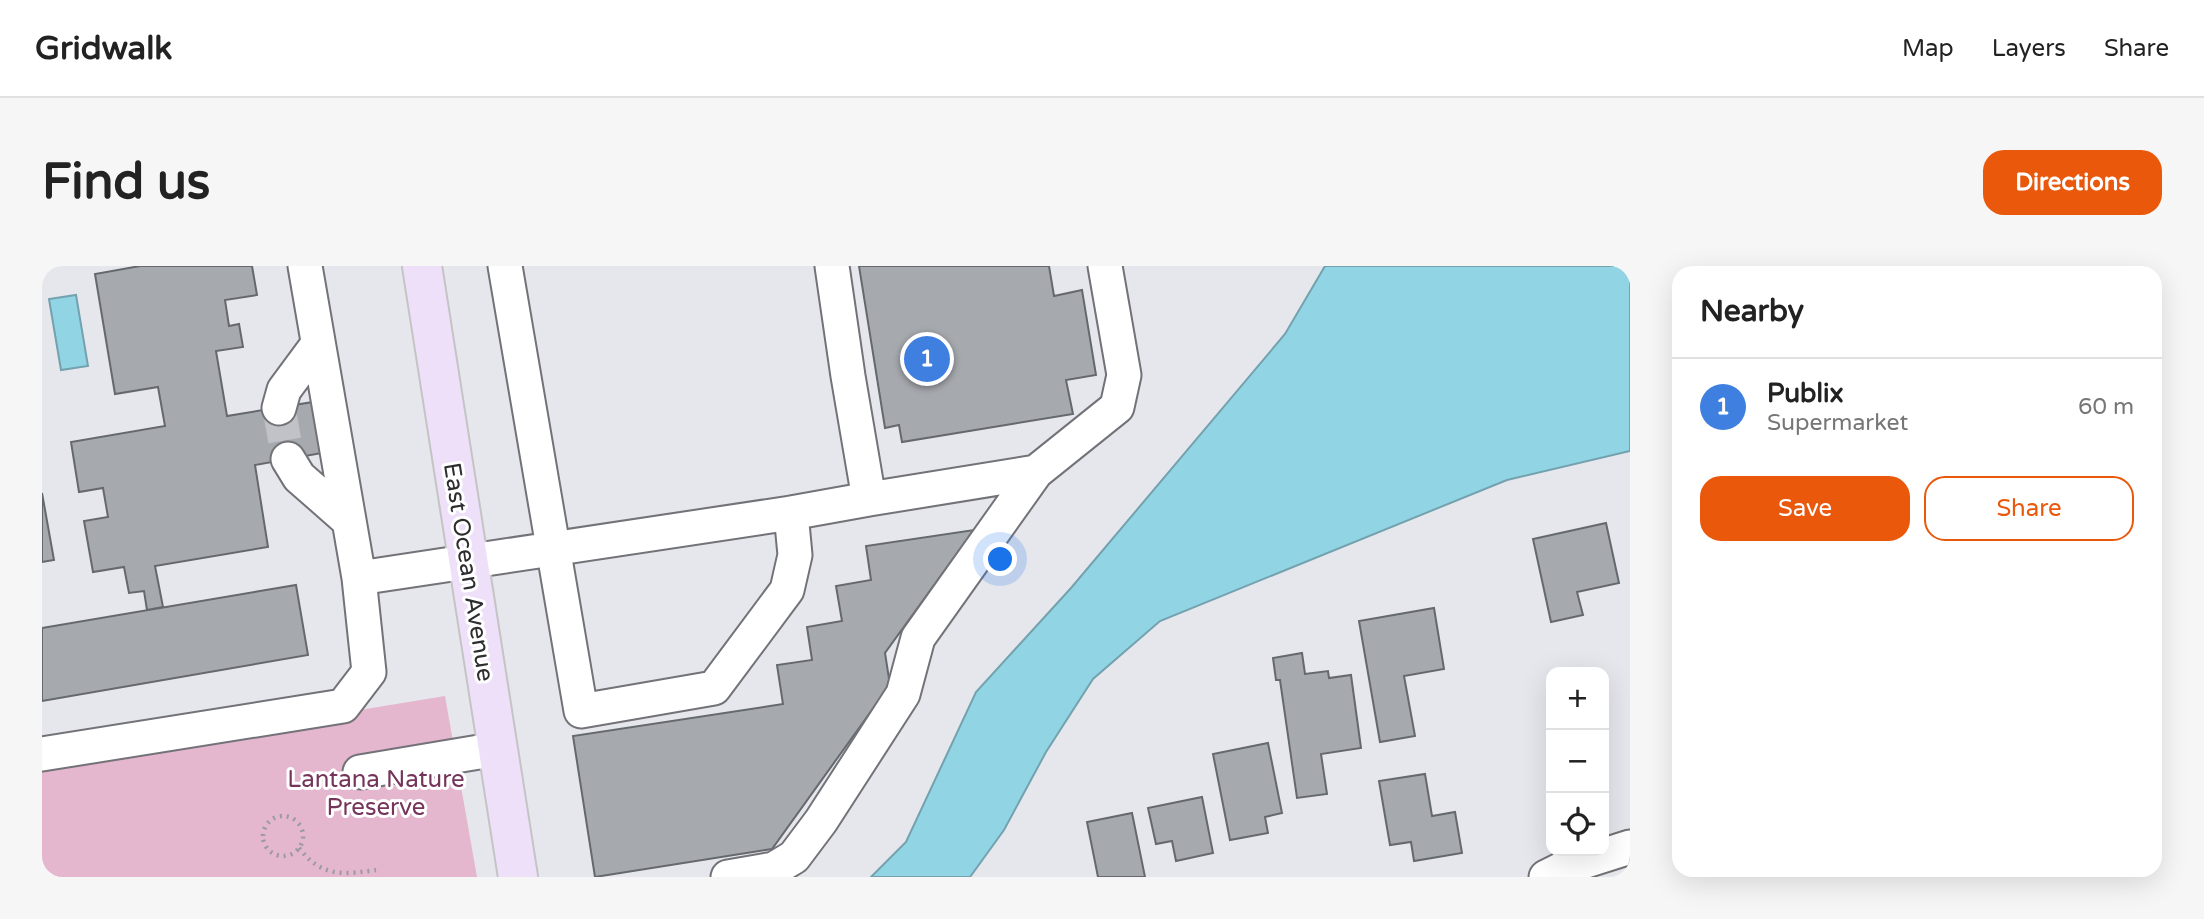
<!DOCTYPE html>
<html lang="en">
<head>
<meta charset="utf-8">
<style>
  body { margin:0; font-family:"Varela Round",sans-serif; background:#f6f6f6; color:#222 }
  .controls { position:absolute; right:21px; bottom:21px; display:grid; overflow:hidden; border-radius:14px; box-shadow:0 7px 28px #0002 }
  .controls button { width:63px; height:63px; display:grid; place-items:center; padding:0; border:0; border-bottom:2px solid #e0e0e0; background:#fff; color:#222; font:35px sans-serif }
  .you { position:absolute; left:959px; top:294px; width:24px; height:24px; margin:-18px; border:5px solid #fff; border-radius:50%; background:#1a73e8; box-shadow:0 0 0 10px #1a73e833 }
  .badge { display:grid; place-items:center; width:46px; height:46px; border-radius:50%; background:#ea580c; color:#fff; font-size:23px; font-weight:700 }
  .pin { position:absolute; translate:-50% -50%; border:4px solid #fff; box-shadow:0 2px 7px #0006 }
  .list { margin:0; padding:0; list-style:none }
  h2 { display:flex; justify-content:space-between; align-items:center; height:91px; margin:0; padding:0 28px; font-size:30px }
  h2 small { font-size:23px; font-weight:400; color:#767676 }
  .list li { display:grid; grid-template-columns:46px 1fr auto; gap:21px; align-items:center; box-sizing:border-box; height:98px; padding:0 28px; border-top:2px solid #e0e0e0 }
  .list b { display:block; font-size:26px; white-space:nowrap }
  .list p { margin:0; font-size:23px; white-space:nowrap; color:#767676 }
  .list em { font-size:23px; font-style:normal; color:#767676 }
  .actions { display:flex; gap:14px; padding:21px 28px }
  .actions a { flex:1; padding:16px 0; border:2px solid #ea580c; border-radius:21px; text-align:center; font-size:24px; color:#ea580c }
  .actions .main { background:#ea580c; color:#fff }
  .icon { flex:none; width:38px; height:38px; fill:none; stroke:currentColor; stroke-width:2; stroke-linecap:round; stroke-linejoin:round }
  .map { position:relative; flex:none; width:1588px; height:611px; overflow:hidden; border-radius:21px }
  header { display:flex; align-items:center; gap:42px; box-sizing:border-box; height:98px; padding:0 35px; background:#fff; border-bottom:2px solid #e0e0e0 }
  header strong { font-size:33px }
  nav { display:flex; gap:38px; margin-inline-start:auto; font-size:24px }
  .intro { display:flex; align-items:center; justify-content:space-between; box-sizing:border-box; height:168px; padding:0 42px }
  h1 { margin:0; font-size:49px }
  .button { padding:18px 32px; border-radius:21px; background:#ea580c; color:#fff; font-size:24px; font-weight:700 }
  main { display:flex; gap:42px; padding:0 42px }
  aside { flex:1; background:#fff; border-radius:21px; box-shadow:0 7px 28px #0002 }
  .map>svg:first-child { display:block }
</style>
</head>
<body>
<header>
<strong>Gridwalk</strong>
<nav><a>Map</a><a>Layers</a><a>Share</a></nav>
</header>
<div class="intro"><h1>Find us</h1><a class="button">Directions</a></div>
<main>
<div class="map">
<svg width="1588" height="611" viewBox="0 0 1588 611">
  <rect width="100%" height="100%" fill="#e6e7ed"/>
  <path fill="#e5b7cf" d="M403,430L435,611H0V496Z"/>
  <path fill="#91d4e4" stroke="#73a2ae" stroke-width="2" d="M1283,0H1588V185L1465,214L1118,355L1051,413L1004,486L962,564L928,611H829L864,576L934,426L1029,322L1243,68Z
    M34,29L46,100L19,104L7,33Z"/>
  <path fill="#a6aaaf" stroke="#65696e" stroke-width="2" d="M98,0H210L215,29L183,34L187,60L197,58L201,81L174,85L185,150L271,136L280,187L213,199L226,281L113,300L121,341L105,344L102,325L87,327L82,301L51,306L42,255L66,251L61,222L37,226L29,176L123,160L116,121L73,128L53,8Z
    M817,0H1007L1012,30L1040,24L1054,109L1024,114L1031,148L860,176L857,159L843,162Z
    M0,227L12,294L0,296Z
    M1564,257L1577,317L1535,326L1541,349L1509,356L1491,273Z
    M932,264L843,387L848,419L730,583L553,611L531,470L741,438L735,399L770,394L765,361L800,355L794,320L829,314L824,280Z
    M254,319L266,389L0,435V362Z
    M1392,342L1402,403L1362,410L1373,470L1338,476L1317,355Z
    M1260,387L1263,408L1286,405L1287,412L1309,409L1319,482L1279,488L1285,528L1255,532L1238,414H1234L1231,392Z
    M1226,477L1240,547L1223,551L1226,567L1188,574L1171,488Z
    M1383,508L1390,550L1413,546L1420,587L1372,595L1369,576L1348,579L1337,515Z
    M1160,531L1171,587L1134,595L1130,575L1114,578L1106,542Z
    M1090,547L1103,611H1056L1045,556Z"/>
  <g fill="none" stroke-linecap="round" stroke-linejoin="round">
    <path stroke="#c1c2c7" stroke-width="33" stroke-dasharray="33 17" stroke-linecap="butt" d="M237,142L246,193"/>
    <defs>
      <path id="minor" d="M463,0L539,445L672,422L745,324L753,289L749,247
        M237,142L242,124L276,78
        M246,193L257,211L306,254
        M994,206L1075,141L1082,109L1063,0
        M317,312L749,247L827,233L806,110L790,0
        M0,488L301,440L327,406L317,312L263,0
        M318,506L455,483
        M686,611L732,603L752,591L779,555L861,428L876,372L994,206L827,233
        M1504,611L1522,602L1588,581"/>
      <path id="major" d="M380,0L476,611"/>
    </defs>
    <use href="#minor" stroke="#727278" stroke-width="37"/>
    <use href="#major" stroke="#c4c4c5" stroke-width="42"/>
    <path stroke="#9a9a9f" stroke-width="4.5" stroke-dasharray="2 5" stroke-linecap="butt" d="M221 570a20 20 0 1 1 40 0a20 20 0 1 1-40 0Z
      M257,582C279,611 301,609 334,604"/>
    <use href="#minor" stroke="#fff" stroke-width="33"/>
    <use href="#major" stroke="#efe0f9" stroke-width="38"/>
  </g>
  <g text-anchor="middle" stroke-width="6" stroke-linejoin="round" paint-order="stroke">
    <g font-size="24" fill="#2d2d30" stroke="#fff">
      <text transform="translate(427 306) rotate(81)" y="8">East Ocean Avenue</text>
    </g>
    <g font-size="24" fill="#75355b" stroke="#fff">
      <text x="334" y="521">Lantana Nature<tspan x="334" dy="28">Preserve</tspan></text>
    </g>
  </g>
</svg>
<div class="controls">
<button>+</button>
<button>−</button>
<button><svg class="icon" aria-label="locate" viewBox="0 0 24 24"><circle cx="12" cy="12" r="6"/><path d="M12 2v4M12 18v4M2 12h4M18 12h4"/></svg></button>
</div>
<div class="you"></div>
<div class="pin badge" style="left:885px;top:93px;background:#3f7fe0">1</div>
</div>
<aside>
<h2>Nearby<small></small></h2>
<ul class="list">
<li><span class="badge" style="background:#3f7fe0">1</span><div><b>Publix</b><p>Supermarket</p></div><em>60 m</em></li>
</ul>
<div class="actions"><a class="main">Save</a><a>Share</a></div>
</aside>
</main>
</body>
</html>
